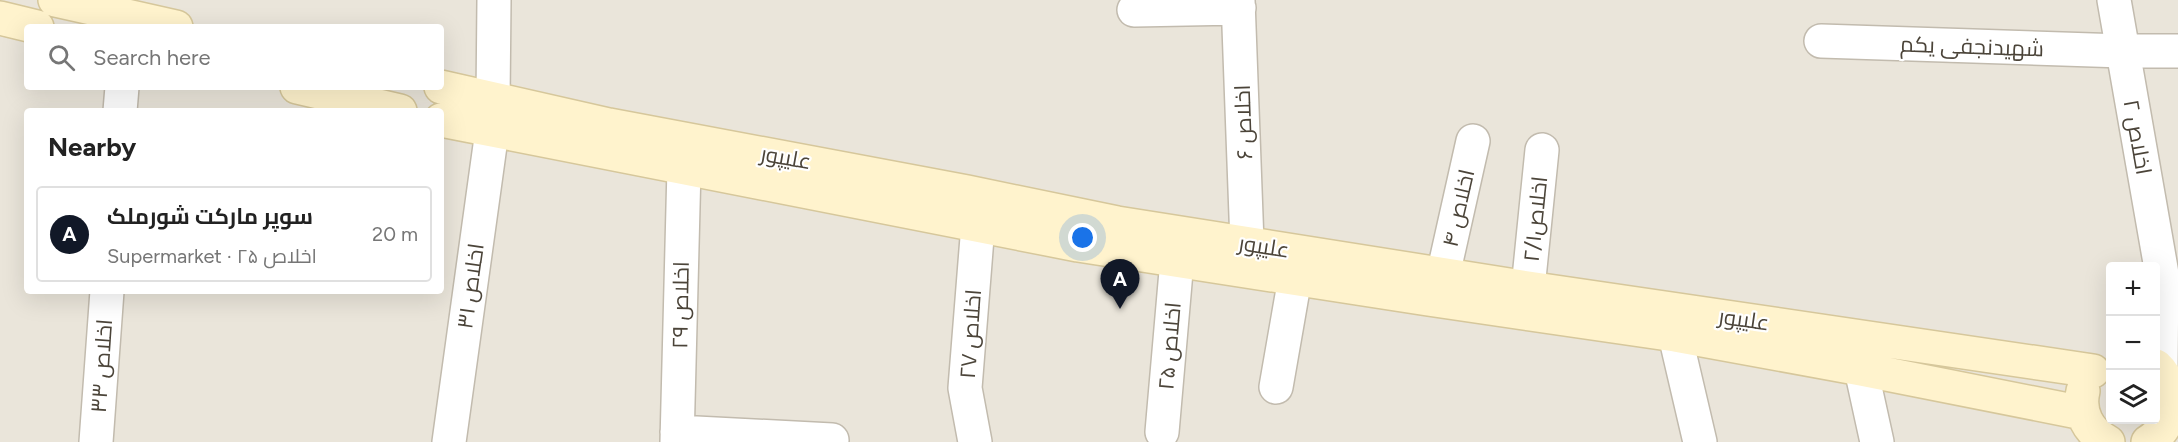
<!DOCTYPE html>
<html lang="en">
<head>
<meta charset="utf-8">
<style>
  body { margin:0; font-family:Figtree,Cairo,sans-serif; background:#f6f6f6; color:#222 }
  .controls { position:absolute; right:18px; bottom:18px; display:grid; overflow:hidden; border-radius:6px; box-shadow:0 6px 24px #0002 }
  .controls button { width:54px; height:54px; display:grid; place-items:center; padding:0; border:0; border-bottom:2px solid #e0e0e0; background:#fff; color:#222; font:30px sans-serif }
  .you { position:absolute; left:1083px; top:238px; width:21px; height:21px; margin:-15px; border:4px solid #fff; border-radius:50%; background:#1a73e8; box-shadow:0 0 0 9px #1a73e833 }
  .badge { display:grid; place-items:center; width:39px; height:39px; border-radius:50%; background:#111827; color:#fff; font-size:20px; font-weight:700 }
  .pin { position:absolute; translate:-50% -50px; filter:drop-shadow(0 2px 3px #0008) }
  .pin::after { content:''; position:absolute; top:32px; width:21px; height:18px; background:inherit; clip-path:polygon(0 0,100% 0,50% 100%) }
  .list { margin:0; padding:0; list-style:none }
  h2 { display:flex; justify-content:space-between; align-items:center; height:78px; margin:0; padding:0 24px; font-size:26px }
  h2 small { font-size:20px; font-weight:400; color:#767676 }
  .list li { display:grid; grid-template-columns:39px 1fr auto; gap:18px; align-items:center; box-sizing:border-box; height:96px; margin:0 12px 12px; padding:0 12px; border:2px solid #e0e0e0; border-radius:6px }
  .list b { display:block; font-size:22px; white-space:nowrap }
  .list p { margin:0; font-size:20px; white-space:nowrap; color:#767676 }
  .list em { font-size:20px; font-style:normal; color:#767676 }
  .icon { flex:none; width:33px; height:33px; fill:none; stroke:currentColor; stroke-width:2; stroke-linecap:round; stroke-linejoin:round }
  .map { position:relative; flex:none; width:2178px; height:442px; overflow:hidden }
  .search { position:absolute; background:#fff; box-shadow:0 6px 24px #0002; left:24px; top:24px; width:420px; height:66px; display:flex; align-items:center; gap:15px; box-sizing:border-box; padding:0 21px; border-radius:6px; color:#767676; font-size:22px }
  .panel { position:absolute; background:#fff; box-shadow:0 6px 24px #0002; left:24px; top:108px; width:420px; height:186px; border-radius:6px }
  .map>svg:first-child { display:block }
</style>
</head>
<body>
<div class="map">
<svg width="2178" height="442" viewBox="0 0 2178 442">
  <rect width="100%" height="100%" fill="#f6f3ec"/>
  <path fill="#eae5da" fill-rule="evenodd" d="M0,0H2178V442H0ZM27,27H441V87H27ZM27,111H441V291H27ZM2110,266H2156V420H2110Z"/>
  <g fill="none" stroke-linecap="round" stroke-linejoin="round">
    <defs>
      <path id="minor" d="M1238,0L1247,243
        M1134,10L1239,8
        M1821,41L2123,51H2178
        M493,99L494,0
        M120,111L122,87
        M1443,275L1473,141
        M1528,288L1542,150
        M1675,335L1700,442
        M1861,369L1877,442
        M1276,387L1295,278
        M677,432L832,440
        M1162,432L1177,260
        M96,442L107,291
        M449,442L492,131
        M677,442L684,168
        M975,442L965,388L978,225"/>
      <path id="tertiary" d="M2114,0L2162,274L2161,370"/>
      <path id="secondary" d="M55,0L176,27
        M0,18L37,27
        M297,87L400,111
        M441,87L609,125L967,192L1117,223L1528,288L2093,371
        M441,120L1078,245L1428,299L1675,335L1861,369L2083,413
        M2083,391C2078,412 2088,432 2108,442
        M2148,442C2176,426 2178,386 2156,366"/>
    </defs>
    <use href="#minor" stroke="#c2bbae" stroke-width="36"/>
    <use href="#tertiary" stroke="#c2bbae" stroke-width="36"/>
    <use href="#secondary" stroke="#d6c79b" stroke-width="36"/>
    <use href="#minor" stroke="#fff" stroke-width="33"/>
    <use href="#tertiary" stroke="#fff" stroke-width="33"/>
    <use href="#secondary" stroke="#fff3cd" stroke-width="33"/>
  </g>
  <g text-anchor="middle" stroke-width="4.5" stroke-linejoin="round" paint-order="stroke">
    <g font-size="22" fill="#4b4439" stroke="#fff">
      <text transform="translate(1972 46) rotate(2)" y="8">شهیدنجفی یکم</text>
      <text transform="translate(1243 122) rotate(-92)" y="8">اخلاص ۶</text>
      <text transform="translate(2138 137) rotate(80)" y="8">اخلاص ۲</text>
      <text transform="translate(786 157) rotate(10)" y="8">علیپور</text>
      <text transform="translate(1458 208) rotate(-77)" y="8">اخلاص ۴</text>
      <text transform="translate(1535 219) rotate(-84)" y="8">اخلاص۲/۱</text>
      <text transform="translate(1264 246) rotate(9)" y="8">علیپور</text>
      <text transform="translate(470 286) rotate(-82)" y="8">اخلاص ۳۱</text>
      <text transform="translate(680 305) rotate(-89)" y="8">اخلاص ۲۹</text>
      <text transform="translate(1744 319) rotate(8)" y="8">علیپور</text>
      <text transform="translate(970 334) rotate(-86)" y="8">اخلاص ۲۷</text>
      <text transform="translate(1169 346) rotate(-85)" y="8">اخلاص ۲۵</text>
      <text transform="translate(101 366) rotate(-86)" y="8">اخلاص ۳۳</text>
    </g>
  </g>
</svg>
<div class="controls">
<button>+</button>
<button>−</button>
<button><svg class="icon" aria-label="layers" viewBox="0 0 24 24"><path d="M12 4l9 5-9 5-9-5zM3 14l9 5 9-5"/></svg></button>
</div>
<div class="you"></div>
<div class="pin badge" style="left:1120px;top:309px">A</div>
<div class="search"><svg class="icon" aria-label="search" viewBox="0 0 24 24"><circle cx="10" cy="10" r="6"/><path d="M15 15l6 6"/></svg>Search here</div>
<section class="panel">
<h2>Nearby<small></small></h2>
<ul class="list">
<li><span class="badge">A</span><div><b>سوپر مارکت شورملک</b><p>Supermarket · اخلاص ۲۵</p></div><em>20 m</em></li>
</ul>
</section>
</div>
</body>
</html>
